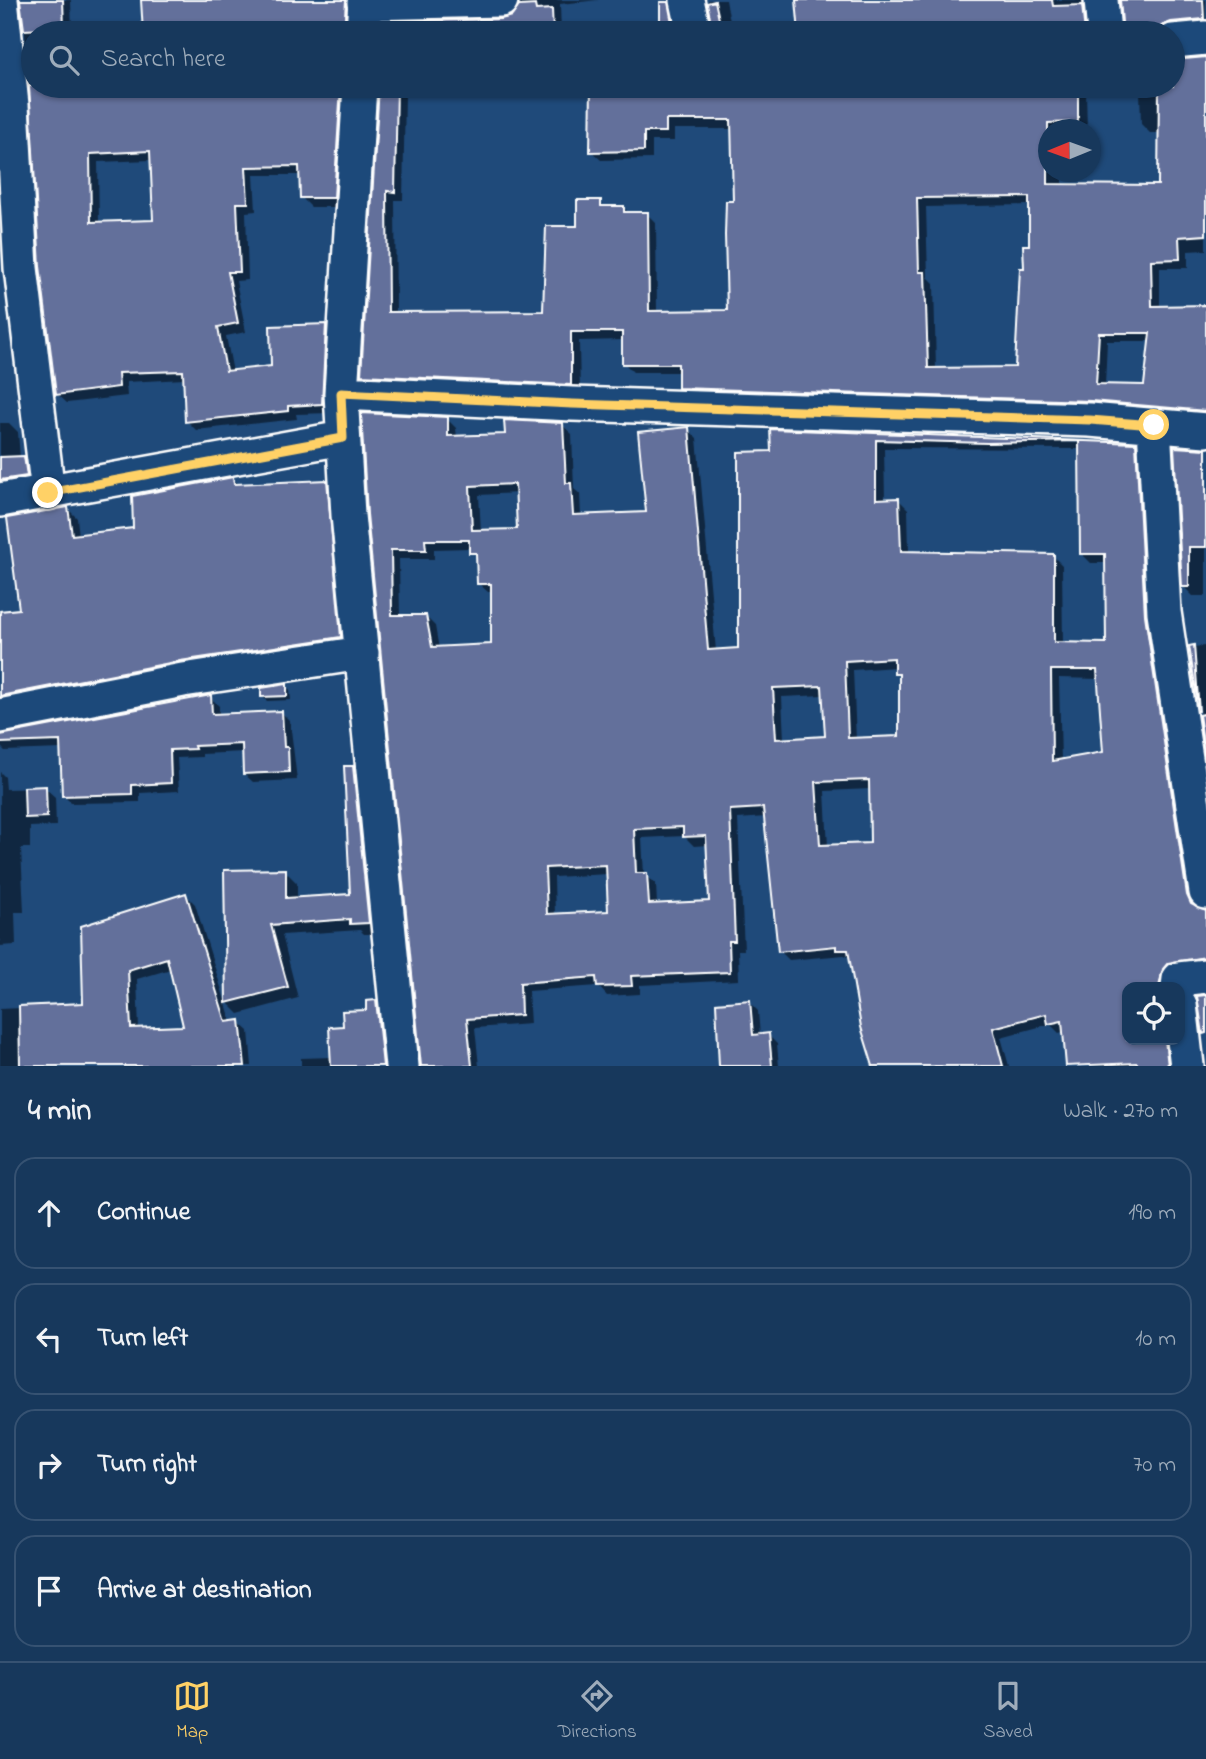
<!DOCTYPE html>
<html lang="en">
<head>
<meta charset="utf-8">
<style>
  body { margin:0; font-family:"Indie Flower",sans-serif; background:#244365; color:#f1f3f6 }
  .controls { position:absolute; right:21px; bottom:21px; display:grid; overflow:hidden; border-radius:14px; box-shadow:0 2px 5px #0004 }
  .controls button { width:63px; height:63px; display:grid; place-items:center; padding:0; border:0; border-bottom:2px solid #365272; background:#17385c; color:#f1f3f6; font:35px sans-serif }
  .compass { position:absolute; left:1038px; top:119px; width:63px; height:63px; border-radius:50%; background:#17385c; box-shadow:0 2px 5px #0004; rotate:269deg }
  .stop { position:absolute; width:21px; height:21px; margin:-16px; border:5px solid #ffd166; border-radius:50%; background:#fff }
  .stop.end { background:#ffd166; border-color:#fff; box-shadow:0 2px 7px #0008 }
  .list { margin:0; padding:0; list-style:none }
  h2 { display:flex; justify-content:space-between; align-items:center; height:91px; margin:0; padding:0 28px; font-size:30px }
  h2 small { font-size:23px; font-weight:400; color:#9eacbb }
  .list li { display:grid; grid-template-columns:46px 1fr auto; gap:21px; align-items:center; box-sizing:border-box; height:112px; margin:0 14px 14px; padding:0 14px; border:2px solid #365272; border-radius:21px }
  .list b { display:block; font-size:26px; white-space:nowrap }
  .list em { font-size:23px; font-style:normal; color:#9eacbb }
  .icon { flex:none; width:38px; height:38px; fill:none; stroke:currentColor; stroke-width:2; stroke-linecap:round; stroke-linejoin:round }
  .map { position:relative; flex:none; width:1206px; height:1066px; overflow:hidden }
  .search { position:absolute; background:#17385c; box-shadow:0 2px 5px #0004; left:21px; right:21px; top:21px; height:77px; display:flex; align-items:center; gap:18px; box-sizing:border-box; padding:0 24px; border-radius:38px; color:#9eacbb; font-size:26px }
  .sheet { height:595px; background:#17385c }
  nav { display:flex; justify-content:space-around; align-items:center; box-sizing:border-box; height:98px; border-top:2px solid #365272; background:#17385c; font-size:19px; color:#9eacbb }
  nav a { display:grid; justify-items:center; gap:4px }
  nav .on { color:#ffd166 }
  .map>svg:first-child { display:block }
</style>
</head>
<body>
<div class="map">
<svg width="1206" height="1066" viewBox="0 0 1206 1066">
  <rect width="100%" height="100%" fill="#1f4a7a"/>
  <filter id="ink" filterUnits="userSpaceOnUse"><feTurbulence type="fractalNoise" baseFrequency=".0143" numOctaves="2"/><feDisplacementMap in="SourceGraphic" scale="14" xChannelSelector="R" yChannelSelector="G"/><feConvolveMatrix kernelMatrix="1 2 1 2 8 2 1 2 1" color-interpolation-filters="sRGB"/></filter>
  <g filter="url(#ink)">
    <path fill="#0007" fill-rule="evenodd" d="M22,0H71L72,33H33V86H353L342,207H311L301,197V175H254L256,211L246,212L248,280L236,281L246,332L226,336L233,372L273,368L325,326L334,335L331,413L296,414L297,419L196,430L187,421L185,379L126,382L127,396L67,403L57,394ZM152,160L155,221L99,223L98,162Z
      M143,0H360L354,33H144Z
      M522,0H599L560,4L561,33H383L384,24L502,21L513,17Z
      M708,0H726L731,27L800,32L798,0H1093L1094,33H713Z
      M1120,0H1206V29L1173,33H1125Z
      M661,3H667L677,13L682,33H662Z
      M1206,57V250L1188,251V268H1160V308L1206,307V418L689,397L680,387V372H633L624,363V340L579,341L580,393L372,383L363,374L380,86H452V94L405,96L403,200H395L396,313L544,312L579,227L600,202L606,208L623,207L630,214H647L656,223L657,312H729L735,202L733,129H674V141H652V159L601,160L591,151L592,86H1173V62ZM1086,90L1140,91L1141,124L1150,133H1159L1160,186L1063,185V172H1048V130H1087ZM1031,205L1030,246L1017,369L936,370L934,283L928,277L926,207ZM1107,341H1151L1145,386H1105Z
      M0,179L6,220H0Z
      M447,419L456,428L457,438L506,436L562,425L572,434L574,489L580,494L581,517L648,514L688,429L697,438L716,651L740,650L772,453V431L1135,445L1144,454L1153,625L1196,906L1206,912V968L1170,987H1127V1040H1172L1175,1066H1067L1065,1031L1059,1033L1050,1024L1001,1037L1009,1066H874L851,958L844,955L789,960L780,951L766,817L738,819L744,950H738L739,980L640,985V994L607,996L598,986L528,991L530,1024L475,1028L479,1066H423L369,513ZM884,448L1081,449L1082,554L1091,563H1107V645L1063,644L1062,565L1053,556L909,553L908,509L899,500H885ZM517,493L519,531L481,532L479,495ZM471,548L478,559V583L488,592H493L492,646L439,649L435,626L425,616L400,617L399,559H434V549ZM896,667L900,677L901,738L856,740L853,670ZM1059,678L1099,679L1105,753L1061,761ZM824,695L827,738L784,740L782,697ZM871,789V845L828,847L825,791ZM684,836L694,846L708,845L711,903L657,905L656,884L644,875L642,838ZM608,874L610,913L555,916L554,877Z
      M0,423H9L18,432L20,458L33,467L35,485L0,493Z
      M1176,448L1206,449V596H1193L1184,587Z
      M233,479L239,485L326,482L335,491L349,646L0,709V613L21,611L68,509L77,518L79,536L135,530Z
      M1206,646V750L1191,647Z
      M286,686L290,690L291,700L267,701L263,697Z
      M210,697L219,706V715L281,712L290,721L297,780L253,782L244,774V752L202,754V757L177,758L179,791L140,793V802L72,803L64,795L62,749L5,751L0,746V735Z
      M353,768L364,779L379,934H364L360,930L282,935L298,998L239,1014L228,1003L226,872L285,871L297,883V899L351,895Z
      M0,772L5,777L6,789L45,788L55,797L56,826L30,827V848H21L24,912H15L16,945L0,946Z
      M186,895L195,904L232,1023L239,1022L249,1031L252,1066H0V1009L85,1005ZM171,969L185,1027L139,1029L137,979Z
      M376,1002L385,1012L390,1066H301V1058L332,1057L345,1027Z
      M749,1002L758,1011L760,1036L768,1035L777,1044L779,1066H721Z"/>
    <path fill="#64709b" stroke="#fff" stroke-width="2" fill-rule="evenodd" d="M20,0H63L64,28L24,30Z
      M141,0H346L344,33H143Z
      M796,0H1052L1053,6L1082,5L1085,33H799Z
      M1120,0H1203L1204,19L1171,22L1161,26L1155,33H1123Z
      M715,1L722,33H713L707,3Z
      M660,2H668L674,33H660Z
      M535,5L536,10L552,9L553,33H382L383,22L501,19L512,16L519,6Z
      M1206,57V235L1179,237L1180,259L1151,260L1152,306L1206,305V411L1091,401L678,388V364H622V332H571V385L361,375L379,86H397L395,192L387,191L388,312L543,311L546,226H577V200H601V206H624V212H648L649,311L727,310L725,235L726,201H733L731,120H666V132H644V151L590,152L591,86H1078V122L1048,123V184L1158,185L1159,86H1173V60ZM1029,197V245H1023L1024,268H1020L1015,367L928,368L925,272H919L917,198ZM1099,333H1150L1144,385L1096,384Z
      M29,86H341L334,198H300L299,166L246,167L248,203H237L240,272H228L238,323L218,327L226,371L271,366L270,326L326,324L322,404L288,406V411L185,422L183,371L118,373L119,387L56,395L40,266ZM150,151L153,220L91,222L90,154Z
      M361,413L448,417V436L505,434L504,420L563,423L566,483H571L573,515L646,512L638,432L689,427L708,650L738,648V452L771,451L770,429L1136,443L1145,615L1187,895L1191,904L1206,911V957L1168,963L1163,969L1159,987H1127V1040H1165L1168,1066H1138L1137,1063L1066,1066L1062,1021L1048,1024L1046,1014L993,1028L1003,1066H873L861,1027L848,950H836V946L778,952L763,808L730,810L735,941H729L730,972L631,976L632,986L597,987L596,977L520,983L521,1015L467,1019L472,1066H421L367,514ZM876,440L987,443L1079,441L1080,554H1105L1106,643L1054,642V554L901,551L899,498L876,499ZM515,484L517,529L472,530L470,486ZM425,540H469V553H476L477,584H491V644L432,647L426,615H392L391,550H426ZM894,658V674H899V736L848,738L845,661ZM1051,670H1097L1103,752L1052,761ZM822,686L825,736L776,739L773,688ZM869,780L870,843L820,845L816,782ZM683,827V837L706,836L709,901L649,904L647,873H636L634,829ZM606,865L608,911L547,914L545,868Z
      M1174,447L1206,449V547H1189V587H1182Z
      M24,456L27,476L0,480V457Z
      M233,477L234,484L327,480L341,637L180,661L0,696V611L19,609L7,518L68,507L72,535L133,528L132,496Z
      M1194,645L1199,712L1189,646Z
      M287,684V696L261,697V688Z
      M211,695L212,714L282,711L284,747H288L289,772L243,774L242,744L194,746L195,749L170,750L171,783L132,785V794L62,796L60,741L0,743V735Z
      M1204,714L1206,726V762L1199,715Z
      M344,766H353L369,923L350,924V919L271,925L288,987L226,1003L224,870L286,869V898L350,894Z
      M46,786L47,817L25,818L24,787Z
      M186,893L226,1022L240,1020L245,1066H20L19,1006L83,1003L81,926ZM167,958L183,1026L131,1028L128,970Z
      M1206,995V1033L1203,1034L1197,996Z
      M376,1000L383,1066H331L329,1027L343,1026L342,1011L366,1010V1001Z
      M750,1000L753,1035L769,1033L772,1066H719L716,1003Z"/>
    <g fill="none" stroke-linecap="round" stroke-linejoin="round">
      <defs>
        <path id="street" d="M1,0L12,105L21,268L48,493
          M687,0L694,33
          M1101,0L1104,33
          M364,3L501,0
          M363,33L365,0
          M1173,41L1206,38
          M360,86L341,393L348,515L402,1066
          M341,393L572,404L1090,420L1206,430
          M1154,425L1164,612L1206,892
          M0,500L343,438
          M0,716L183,680L362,653
          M1178,987L1179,979L1206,976
          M1180,1005L1187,1066"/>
      </defs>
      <use href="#street" stroke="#fff" stroke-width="38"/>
      <use href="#street" stroke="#1f4a7a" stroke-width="33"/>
    </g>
  </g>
  <g fill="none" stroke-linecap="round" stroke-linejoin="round" filter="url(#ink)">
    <path stroke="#ffd166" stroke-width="9" d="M48,493L343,438L341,393L572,404L1090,420L1154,425"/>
  </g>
</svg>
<div class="controls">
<button><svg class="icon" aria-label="locate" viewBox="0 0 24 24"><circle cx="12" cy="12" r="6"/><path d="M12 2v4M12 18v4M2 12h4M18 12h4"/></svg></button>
</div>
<svg class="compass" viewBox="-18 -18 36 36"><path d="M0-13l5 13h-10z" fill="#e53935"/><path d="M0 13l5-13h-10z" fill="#9eacbb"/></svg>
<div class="stop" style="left:1154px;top:425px"></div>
<div class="stop end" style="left:48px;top:493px"></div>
<div class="search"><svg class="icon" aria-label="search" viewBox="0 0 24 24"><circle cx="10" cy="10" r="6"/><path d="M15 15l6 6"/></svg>Search here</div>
</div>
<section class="sheet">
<h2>4 min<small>Walk · 270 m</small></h2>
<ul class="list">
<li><svg class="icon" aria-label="ahead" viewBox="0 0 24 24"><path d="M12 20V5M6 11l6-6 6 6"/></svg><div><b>Continue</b></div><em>190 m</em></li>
<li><svg class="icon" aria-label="left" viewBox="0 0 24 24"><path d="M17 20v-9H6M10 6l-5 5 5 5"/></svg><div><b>Turn left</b></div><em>10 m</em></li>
<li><svg class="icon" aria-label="right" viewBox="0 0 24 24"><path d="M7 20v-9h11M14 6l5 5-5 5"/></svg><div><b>Turn right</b></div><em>70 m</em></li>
<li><svg class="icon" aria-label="arrive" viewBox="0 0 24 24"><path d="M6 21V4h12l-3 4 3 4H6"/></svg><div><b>Arrive at destination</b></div></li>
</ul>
</section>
<nav>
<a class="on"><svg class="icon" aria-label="map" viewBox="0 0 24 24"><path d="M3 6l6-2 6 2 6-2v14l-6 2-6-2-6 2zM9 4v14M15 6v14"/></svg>Map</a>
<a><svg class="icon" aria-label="directions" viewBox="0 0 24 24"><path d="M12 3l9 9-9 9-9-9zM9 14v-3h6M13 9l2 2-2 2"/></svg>Directions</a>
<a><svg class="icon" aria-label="saved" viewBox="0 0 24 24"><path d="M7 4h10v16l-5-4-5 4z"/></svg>Saved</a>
</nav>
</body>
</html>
